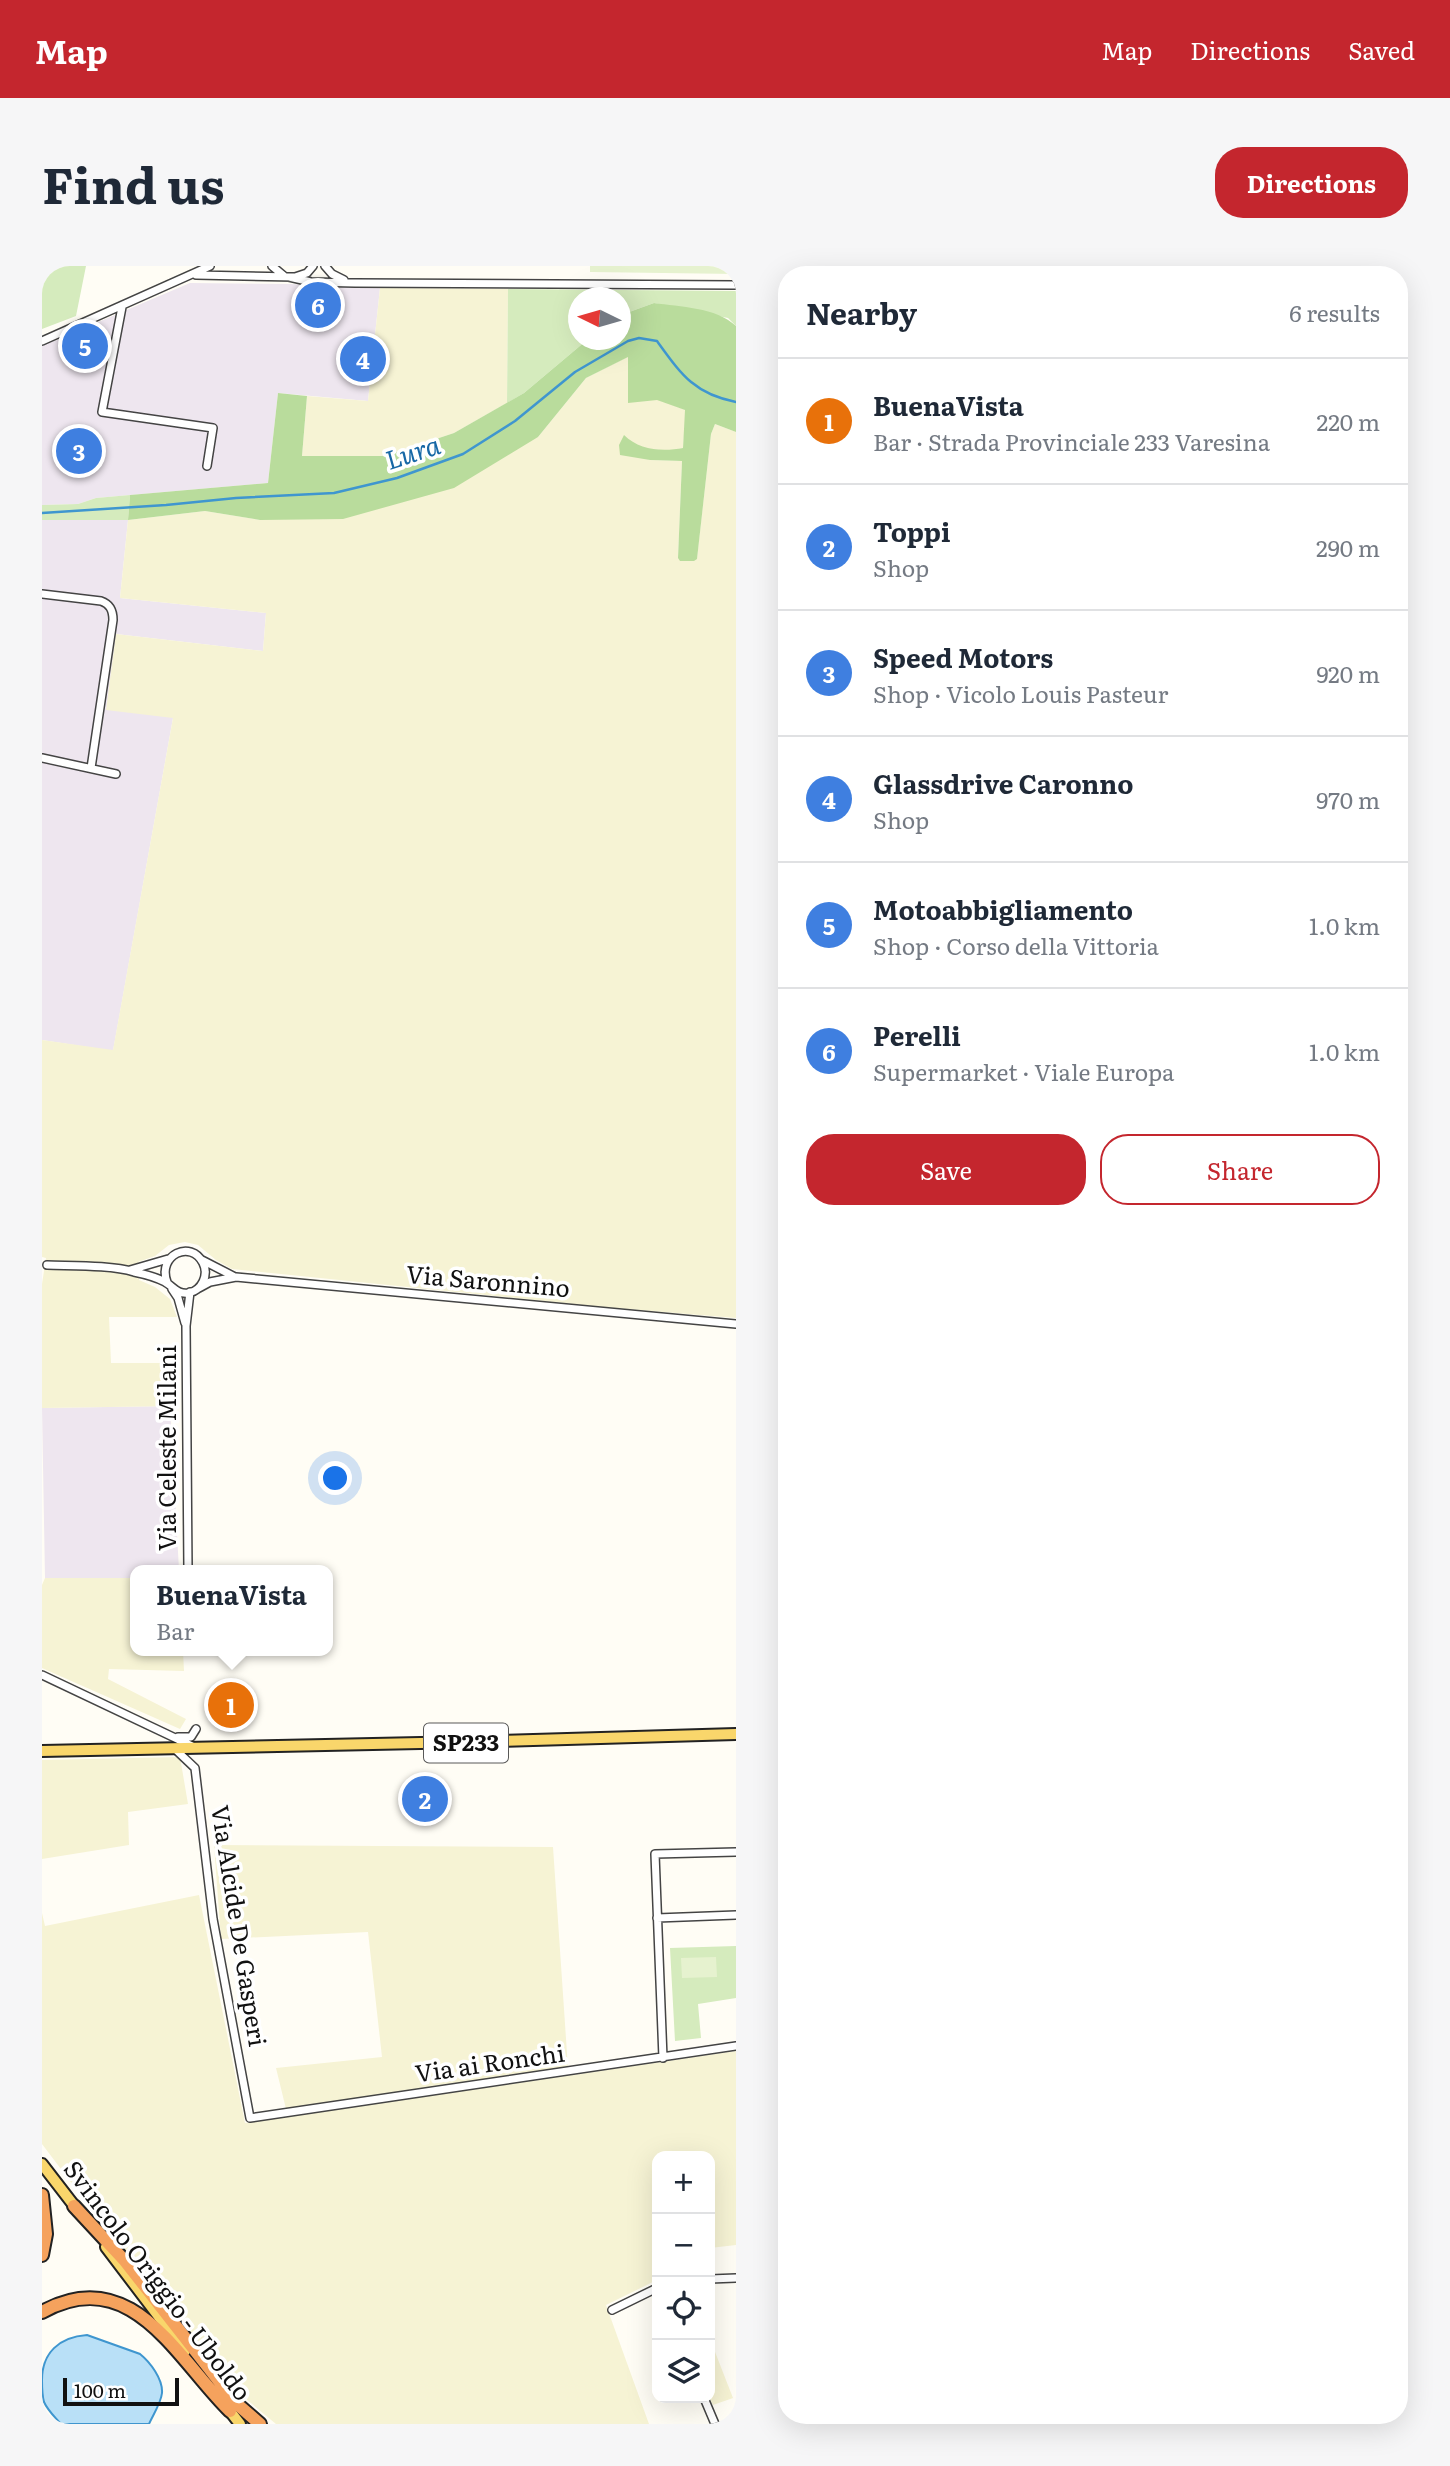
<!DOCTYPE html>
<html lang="en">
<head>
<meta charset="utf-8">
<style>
  body { margin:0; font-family:Literata,serif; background:#f6f6f7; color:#1f2937 }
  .controls { position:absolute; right:21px; bottom:21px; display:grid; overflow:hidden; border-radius:14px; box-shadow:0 7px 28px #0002 }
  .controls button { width:63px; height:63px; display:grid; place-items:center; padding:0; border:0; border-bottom:2px solid #e0e1e3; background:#fff; color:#1f2937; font:35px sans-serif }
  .compass { position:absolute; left:526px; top:21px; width:63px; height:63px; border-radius:50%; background:#fff; box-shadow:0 7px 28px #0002; rotate:275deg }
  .scale { position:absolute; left:21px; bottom:18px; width:116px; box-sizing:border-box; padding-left:7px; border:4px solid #111; border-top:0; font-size:19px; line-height:24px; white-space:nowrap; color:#111; -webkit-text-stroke:5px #fff; paint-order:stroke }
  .you { position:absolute; left:294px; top:1213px; width:24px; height:24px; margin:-18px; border:5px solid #fff; border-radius:50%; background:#1a73e8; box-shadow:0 0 0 10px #1a73e833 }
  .badge { display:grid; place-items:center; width:46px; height:46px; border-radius:50%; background:#c4262e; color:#fff; font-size:23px; font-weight:700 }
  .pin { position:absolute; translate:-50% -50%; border:4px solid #fff; box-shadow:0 2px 7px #0006 }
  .popup { position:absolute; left:88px; top:1299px; width:203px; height:91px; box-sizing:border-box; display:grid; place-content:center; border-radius:14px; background:#fff; filter:drop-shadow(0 2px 5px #0005); font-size:23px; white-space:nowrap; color:#747a83 }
  .popup b { font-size:26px; color:#1f2937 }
  .popup::after { content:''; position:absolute; left:50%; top:100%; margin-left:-14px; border:14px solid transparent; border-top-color:#fff }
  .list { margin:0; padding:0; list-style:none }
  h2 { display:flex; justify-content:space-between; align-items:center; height:91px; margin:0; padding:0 28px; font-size:30px }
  h2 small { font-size:23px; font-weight:400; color:#747a83 }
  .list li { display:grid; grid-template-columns:46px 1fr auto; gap:21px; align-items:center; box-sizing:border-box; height:126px; padding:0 28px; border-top:2px solid #e0e1e3 }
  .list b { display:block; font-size:26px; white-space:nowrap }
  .list p { margin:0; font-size:23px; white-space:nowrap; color:#747a83 }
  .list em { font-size:23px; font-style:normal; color:#747a83 }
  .actions { display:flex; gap:14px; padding:21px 28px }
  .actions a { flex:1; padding:16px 0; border:2px solid #c4262e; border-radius:28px; text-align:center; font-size:24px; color:#c4262e }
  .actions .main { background:#c4262e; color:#fff }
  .icon { flex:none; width:38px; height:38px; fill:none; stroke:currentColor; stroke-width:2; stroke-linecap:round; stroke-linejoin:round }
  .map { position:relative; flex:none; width:694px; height:2158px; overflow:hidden; border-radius:28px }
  header { display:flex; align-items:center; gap:42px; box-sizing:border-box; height:98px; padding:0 35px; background:#c4262e; color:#fff }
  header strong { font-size:33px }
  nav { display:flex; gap:38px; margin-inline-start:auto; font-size:24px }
  .intro { display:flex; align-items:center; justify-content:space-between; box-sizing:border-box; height:168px; padding:0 42px }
  h1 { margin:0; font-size:49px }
  .button { padding:18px 32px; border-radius:28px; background:#c4262e; color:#fff; font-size:24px; font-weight:700 }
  main { display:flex; gap:42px; padding:0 42px }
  aside { flex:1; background:#fff; border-radius:28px; box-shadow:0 7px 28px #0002 }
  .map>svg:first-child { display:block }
</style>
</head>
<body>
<header>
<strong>Map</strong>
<nav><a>Map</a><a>Directions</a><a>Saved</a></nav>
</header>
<div class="intro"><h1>Find us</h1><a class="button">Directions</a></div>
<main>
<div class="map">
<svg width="694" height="2158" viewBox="0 0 694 2158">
  <rect width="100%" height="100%" fill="#fffdf5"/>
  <path fill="#eee6ef" d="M148,17L248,18L338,22L326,135L236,127L226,217L54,232L36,238L0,239V80Z
    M0,254H86L78,332L224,347L221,385L74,368L131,452L71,785L0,774Z
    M128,1140L137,1304H93V1312H3L0,1142Z"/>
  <path fill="#f6f3d4" d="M338,22L466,23L465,137L412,167L343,190H260L265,130L326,135Z
    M587,90L615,133L644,144L641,182L626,185L577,179L608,194L640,195L636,292H655L669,168L673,158L694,166V1052L560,1041L190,1003L174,994L156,979L143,976L127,979L113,990L96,996L97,1014L113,1021L128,1033L135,1051H67L69,1097H136V1140L0,1142V1018L4,992L0,991V774L71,784L131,452L64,444L74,368L221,385L224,347L78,332L86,254L163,245L218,254L496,171L544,112Z
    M3,1312H93V1385H141L142,1405L67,1403L66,1413L144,1453L138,1463L0,1402V1319Z
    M138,1491L146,1538L86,1546L87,1579L0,1593V1494Z
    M172,1579L511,1581L526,1802L244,1843L234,1802L340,1791L326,1666L179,1673Z
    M157,1629L203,1857L694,1785V1979L668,1982V1890H615V2014L564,2039L607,2158H234L174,2108L0,1878V1647L3,1660Z
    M668,2073L691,2132L671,2139L667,2132Z"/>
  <path fill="#d5ebbd" d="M0,0H44L34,50L0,63Z
    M466,23L694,25V60L686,52L612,37L579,49L578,32H536V74H545L482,127L465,137Z
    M88,229L86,254H0V239L36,238L54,232Z
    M694,1680V1732L656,1738L659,1772L633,1775L628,1682Z"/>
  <path fill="#b9dc9c" d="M612,37C638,41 674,41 694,60V166L673,158L669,168L655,293L652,295H638L636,292L640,195L608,194L578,189L577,179L582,169C597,184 620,186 641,182L643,144L615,134L586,137V91L544,112L496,171L412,222L301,253L218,254L163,245L86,254L88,229L226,217L236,127L265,130L260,190H343L412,167L482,127L545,74H578L579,49Z"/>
  <path fill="#e6f2cf" d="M548,0H694V8L548,6Z
    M674,1691L675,1711L640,1712L639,1692Z"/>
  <path fill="#b9e0f7" stroke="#3f96cf" stroke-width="2" d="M45,2069L98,2088C108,2096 121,2113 120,2127C119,2137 111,2149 107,2158H19C13,2151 6,2145 2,2136C0,2129 0,2122 0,2114C0,2087 17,2071 45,2069Z"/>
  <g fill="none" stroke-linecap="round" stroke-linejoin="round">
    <path stroke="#3f96cf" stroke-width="2.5" d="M0,247L124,239L194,232L292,227L355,212L421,188L473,155L533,106L586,75L597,72L615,75C639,108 652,128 694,136"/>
    <defs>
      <path id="street" d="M230,0L242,10
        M283,0L290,8L302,14
        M154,9L253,11L265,7L271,0
        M247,11L269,16L313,17L694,19
        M80,41L60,146L171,162L165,200
        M0,75L168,0
        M0,328L59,335C68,338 71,344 71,354L49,502
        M0,492L74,508
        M160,994L193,1011
        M5,999C30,1000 69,999 92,1006C102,1008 114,1011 123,1016C131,1020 135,1029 147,1027C160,1024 167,1009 161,997C149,973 115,989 125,1016
        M88,1004L126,993
        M157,1022L168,1016L194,1011L694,1058
        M130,1023L136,1032L143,1057
        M146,1304L144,1060L148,1026
        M0,1409L150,1480
        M136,1471H149L154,1463
        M133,1483L153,1502L171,1653L208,1852L694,1780
        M615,1652L694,1649
        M621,1792L613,1588L694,1586
        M668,2013L694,2012
        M570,2044L615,2022
        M662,2132L673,2158"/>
      <path id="primary" d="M0,1485L426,1476L694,1468
        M0,1898L37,1946
        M64,1981L143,2085
        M184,2140L198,2158"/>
      <path id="highway" d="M0,1929L4,1968L0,1989
        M32,1940L83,1995L195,2138L218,2158
        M0,2046C90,1996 135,2093 188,2145"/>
    </defs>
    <use href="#street" stroke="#444" stroke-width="10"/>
    <use href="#primary" stroke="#222" stroke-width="14"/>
    <use href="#highway" stroke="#222" stroke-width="16"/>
    <use href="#street" stroke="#fff" stroke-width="7"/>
    <use href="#primary" stroke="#f9d66b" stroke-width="10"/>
    <use href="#highway" stroke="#f5a25d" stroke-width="12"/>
  </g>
  <g text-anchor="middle" stroke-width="7" stroke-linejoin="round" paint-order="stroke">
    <rect fill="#fff" stroke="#585858" stroke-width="2" x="382" y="1457.5" width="84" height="39" rx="5"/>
    <g font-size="23" font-weight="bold" fill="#111">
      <text x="424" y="1485">SP233</text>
    </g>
    <g font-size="24" fill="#111" stroke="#fff">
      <text transform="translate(446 1016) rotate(5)" y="8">Via Saronnino</text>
      <text transform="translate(126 1182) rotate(-90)" y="8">Via Celeste Milani</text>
      <text transform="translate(196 1660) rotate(81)" y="8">Via Alcide De Gasperi</text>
      <text transform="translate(448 1798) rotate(-8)" y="8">Via ai Ronchi</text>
      <text transform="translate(115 2015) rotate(53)" y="8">Svincolo Origgio - Uboldo</text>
    </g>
    <g font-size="26" font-style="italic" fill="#1768a6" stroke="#fff">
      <text transform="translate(371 187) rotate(-18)" y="9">Lura</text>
    </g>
  </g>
</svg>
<div class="controls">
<button>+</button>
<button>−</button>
<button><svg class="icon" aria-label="locate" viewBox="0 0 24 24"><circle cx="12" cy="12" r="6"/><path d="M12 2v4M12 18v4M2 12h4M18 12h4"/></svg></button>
<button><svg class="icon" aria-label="layers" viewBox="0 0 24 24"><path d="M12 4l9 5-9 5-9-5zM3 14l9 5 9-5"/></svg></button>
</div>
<svg class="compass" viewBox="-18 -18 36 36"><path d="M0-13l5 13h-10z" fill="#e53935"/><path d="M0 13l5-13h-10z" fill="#747a83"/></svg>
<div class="scale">100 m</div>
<div class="you"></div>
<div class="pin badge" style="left:189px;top:1439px;background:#e8710a">1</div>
<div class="popup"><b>BuenaVista</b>Bar</div>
<div class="pin badge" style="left:383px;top:1533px;background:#3f7fe0">2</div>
<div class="pin badge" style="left:37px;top:185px;background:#3f7fe0">3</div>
<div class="pin badge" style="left:321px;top:93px;background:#3f7fe0">4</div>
<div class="pin badge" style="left:43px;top:80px;background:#3f7fe0">5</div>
<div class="pin badge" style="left:276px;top:39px;background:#3f7fe0">6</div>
</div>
<aside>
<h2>Nearby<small>6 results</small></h2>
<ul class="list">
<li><span class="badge" style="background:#e8710a">1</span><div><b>BuenaVista</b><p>Bar · Strada Provinciale 233 Varesina</p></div><em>220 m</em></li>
<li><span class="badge" style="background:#3f7fe0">2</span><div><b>Toppi</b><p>Shop</p></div><em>290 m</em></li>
<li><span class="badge" style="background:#3f7fe0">3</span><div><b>Speed Motors</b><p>Shop · Vicolo Louis Pasteur</p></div><em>920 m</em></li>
<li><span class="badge" style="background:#3f7fe0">4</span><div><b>Glassdrive Caronno</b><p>Shop</p></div><em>970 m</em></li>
<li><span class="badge" style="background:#3f7fe0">5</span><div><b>Motoabbigliamento</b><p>Shop · Corso della Vittoria</p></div><em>1.0 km</em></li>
<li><span class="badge" style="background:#3f7fe0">6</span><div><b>Perelli</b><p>Supermarket · Viale Europa</p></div><em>1.0 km</em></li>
</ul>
<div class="actions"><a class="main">Save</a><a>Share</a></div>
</aside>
</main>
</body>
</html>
